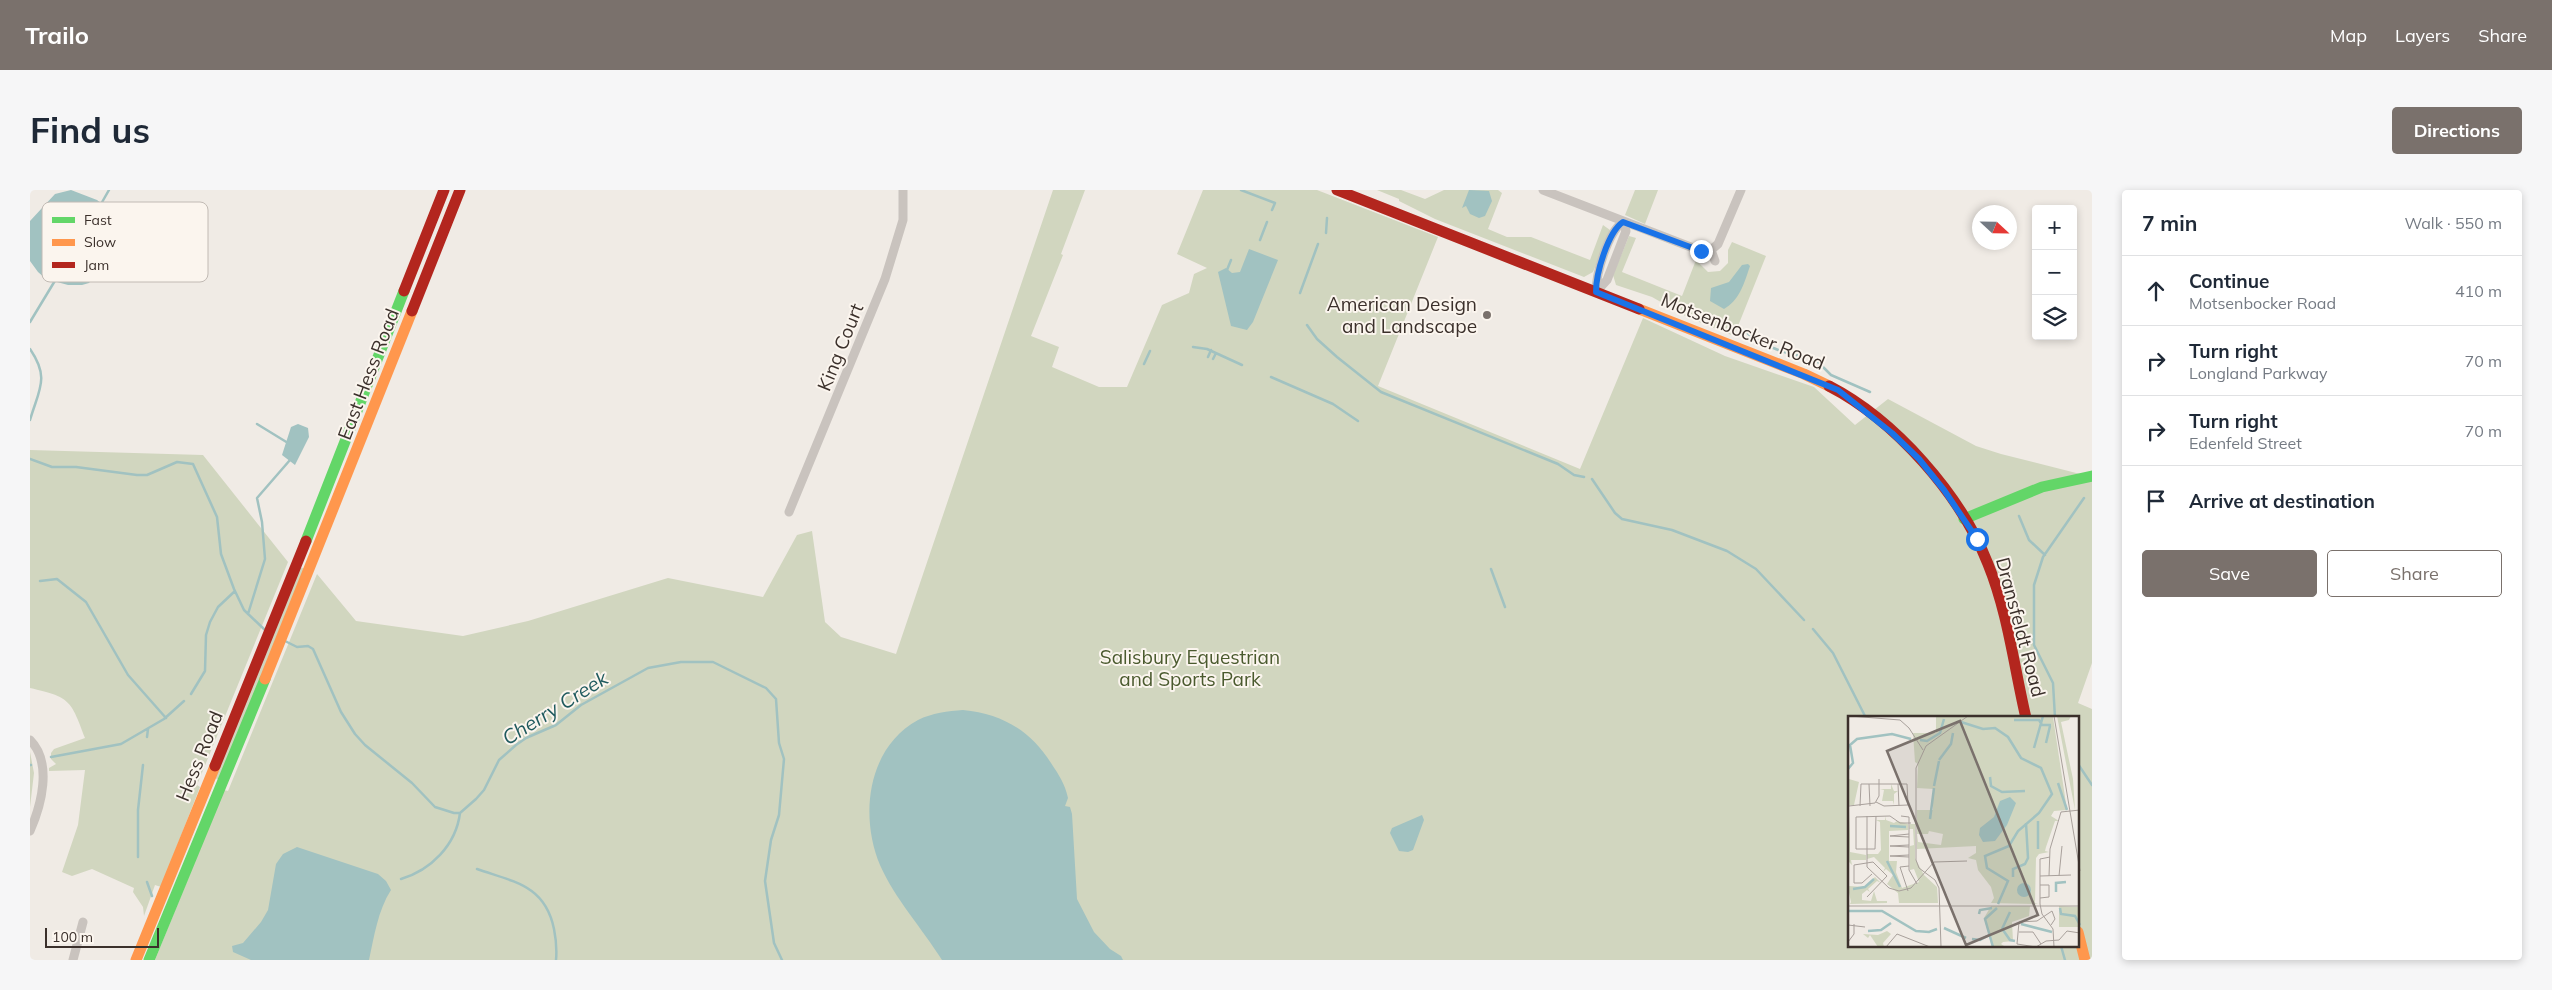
<!DOCTYPE html>
<html lang="en">
<head>
<meta charset="utf-8">
<style>
  body { margin:0; font-family:Mulish,sans-serif; background:#f6f6f7; color:#1f2937 }
  .controls { position:absolute; right:15px; top:15px; display:grid; overflow:hidden; border-radius:5px; box-shadow:0 2px 8px #0003 }
  .controls button { width:45px; height:45px; display:grid; place-items:center; padding:0; border:0; border-bottom:1px solid #e0e1e3; background:#fff; color:#1f2937; font:25px sans-serif }
  .compass { position:absolute; left:1942px; top:15px; width:45px; height:45px; border-radius:50%; background:#fff; box-shadow:0 2px 8px #0003; rotate:112deg }
  .scale { position:absolute; left:15px; bottom:12px; width:114px; box-sizing:border-box; padding-left:5px; border:2px solid #3b302b; border-top:0; font-size:14px; line-height:18px; white-space:nowrap; color:#3b302b; -webkit-text-stroke:4px #fbf5ee; paint-order:stroke }
  .stop { position:absolute; width:15px; height:15px; margin:-11px; border:4px solid #1a73e8; border-radius:50%; background:#fff }
  .stop.end { background:#1a73e8; border-color:#fff; box-shadow:0 1px 5px #0008 }
  .list { margin:0; padding:0; list-style:none }
  h2 { display:flex; justify-content:space-between; align-items:center; height:65px; margin:0; padding:0 20px; font-size:21px }
  h2 small { font-size:16px; font-weight:400; color:#747a83 }
  .list li { display:grid; grid-template-columns:32px 1fr auto; gap:15px; align-items:center; box-sizing:border-box; height:70px; padding:0 20px; border-top:1px solid #e0e1e3 }
  .list b { display:block; font-size:19px; white-space:nowrap }
  .list p { margin:0; font-size:16px; white-space:nowrap; color:#747a83 }
  .list em { font-size:16px; font-style:normal; color:#747a83 }
  .actions { display:flex; gap:10px; padding:15px 20px }
  .actions a { flex:1; padding:11px 0; border:1px solid #7a716c; border-radius:5px; text-align:center; font-size:18px; color:#7a716c }
  .actions .main { background:#7a716c; color:#fff }
  .icon { flex:none; width:28px; height:28px; fill:none; stroke:currentColor; stroke-width:2; stroke-linecap:round; stroke-linejoin:round }
  .map { position:relative; flex:none; width:2062px; height:770px; overflow:hidden; border-radius:5px }
  header { display:flex; align-items:center; gap:30px; box-sizing:border-box; height:70px; padding:0 25px; background:#7a716c; color:#fff }
  header strong { font-size:24px }
  nav { display:flex; gap:28px; margin-inline-start:auto; font-size:18px }
  .intro { display:flex; align-items:center; justify-content:space-between; box-sizing:border-box; height:120px; padding:0 30px }
  h1 { margin:0; font-size:35px }
  .button { padding:12px 22px; border-radius:5px; background:#7a716c; color:#fff; font-size:18px; font-weight:700 }
  main { display:flex; gap:30px; padding:0 30px }
  aside { flex:1; background:#fff; border-radius:5px; box-shadow:0 2px 8px #0003 }
  .map>svg:first-child { display:block }
</style>
</head>
<body>
<header>
<strong>Trailo</strong>
<nav><a>Map</a><a>Layers</a><a>Share</a></nav>
</header>
<div class="intro"><h1>Find us</h1><a class="button">Directions</a></div>
<main>
<div class="map">
<svg width="2062" height="770" viewBox="0 0 2062 770">
  <rect width="100%" height="100%" fill="#f0ebe5"/>
  <path fill="#d1d6bf" fill-rule="evenodd" d="M1023,0H1055L1031,64L1033,65L1001,146L1029,157L1022,177L1069,197H1097L1132,115L1159,103L1164,84L1177,78L1147,64L1173,0H1287L1408,47L1348,196L1550,279L1613,128L1695,166L1784,197L1825,235L1858,209L1946,256L1971,264L2062,287V473L2048,513L2062,519V770H125L194,600L198,601L287,384L326,431L433,446L498,431L638,388L733,407L767,345L782,341L795,432L811,447L866,464ZM1820,528H2048V756H1820Z
    M1347,0H1371L1395,9L1414,0H1468L1472,3L1458,39L1477,47H1501L1560,70L1573,35L1580,40L1563,82L1554,87L1405,29L1369,11V9Z
    M1605,0H1628L1615,34L1595,25Z
    M1599,46L1606,48L1592,82L1652,106L1666,70L1678,82L1690,81L1698,73V60L1702,52L1736,66L1704,146L1659,128L1622,107L1586,95L1583,85Z
    M0,260L173,265L258,372L167,595L170,597L131,697L125,695L114,726L113,717L103,702L104,698L62,679L42,686L32,682L48,635L55,580L19,581V578L26,574L21,569V563L24,559L55,548C41,510 40,507 0,498Z
    M270,377L275,379L189,590L185,588Z
    M0,562L4,583L0,617Z"/>
  <path fill="#a1c2c1" d="M41,0L67,10L84,23L85,37L80,68L59,93L52,95H38L16,89L8,82L0,71V31L25,4Z
    M1439,0L1459,1L1462,11L1455,26L1449,28L1440,24L1436,16L1432,18Z
    M1219,59L1248,70L1223,132L1217,140L1201,136L1188,82L1196,78L1202,83L1210,82Z
    M1718,74L1720,76C1713,97 1709,110 1694,119L1680,111L1681,98L1699,92L1712,75Z
    M268,234L278,238L279,247L265,275L252,265L261,237Z
    M933,520C972,524 1000,540 1021,573C1029,585 1035,594 1038,608L1035,616L1040,617L1042,624L1047,709L1064,742L1080,759L1091,766L1093,770H912C892,738 865,709 850,675C829,625 838,557 888,530C902,523 918,521 933,520Z
    M1392,625L1394,630L1383,660L1378,662L1369,661L1360,643L1362,638Z
    M267,657L348,684L356,691L361,700C348,720 344,747 339,770H221L203,762L202,756L213,753L231,732L238,720L246,674L253,664Z"/>
  <g fill="none" stroke-linecap="round" stroke-linejoin="round">
    <path stroke="#a1c2c1" stroke-width="2.5" d="M1211,0L1245,13L1242,20
      M71,14L79,0
      M1296,43L1297,28
      M1230,50L1237,32
      M1197,80L1201,70
      M1270,103L1288,54
      M0,132L26,89
      M1277,135L1287,149L1307,167L1351,202L1528,274L1544,285L1554,287
      M1714,140C1727,153 1756,165 1774,166
      M1163,157L1177,159L1212,175
      M0,159C20,188 9,199 0,230
      M1178,167L1181,160
      M1183,169L1186,163
      M1786,170L1801,185L1840,202
      M1114,174L1120,161
      M1241,187L1303,214L1328,231
      M227,234L258,253
      M0,269L22,277H46L107,285H117L147,272L163,274L187,327L191,364L204,399L214,420L235,440
      M1562,289L1585,323L1592,329L1642,340L1697,361L1726,379L1774,430
      M1989,326L1999,350L2015,365
      M1461,379L1475,417
      M10,391L27,389L56,412L98,485L136,528
      M218,424L235,369L232,332L227,308L260,270
      M1783,439L1803,463L1836,528
      M255,451L267,457L278,456L283,459L311,522L325,544L335,555L382,593L405,617L424,623H430L446,609L454,600L469,570L486,555L496,548L526,535L551,515L618,478L651,472H683L736,498L746,509L749,553L754,569L749,625L741,650L735,691L744,753L752,770
      M161,504L175,481L176,445L180,432L188,417L205,401
      M2025,528L2023,493L2004,455V395L2013,367L2054,308
      M117,547L118,539
      M21,567L91,554L134,529L154,511
      M2048,574L2062,595
      M0,575H1
      M108,667V620L113,575
      M447,679C484,692 515,695 524,739C526,749 527,759 526,770
      M371,689C401,680 426,655 430,623
      M117,692L122,706
      M2031,756L2035,770"/>
    <path stroke="#c9c3be" stroke-width="9" d="M1513,0L1671,61L1681,60L1688,54L1711,0
      M1593,32L1596,41L1577,90L1566,102C1566,83 1578,42 1593,32Z
      M1681,60L1685,71
      M759,322L855,89L873,30V0
      M0,550C23,573 11,616 0,641
      M43,770L53,732"/>
    <path stroke="#63d668" stroke-width="11" d="M1934,329L2012,297L2062,286
      M276,351L374,101
      M119,770L235,489"/>
    <path stroke="#ff974d" stroke-width="11" d="M1609,119L1774,184L1799,196
      M235,489L382,121
      M2048,742L2055,770
      M106,770L185,576"/>
    <path stroke="#b3261e" stroke-width="11" d="M1307,0L1609,119
      M374,101L414,0
      M382,121L430,0
      M1799,196C1865,230 1931,305 1958,374C1978,423 1984,477 1996,528
      M185,576L276,351"/>
  </g>
  <g fill="none" stroke-linecap="round" stroke-linejoin="round">
    <path stroke="#1a73e8" stroke-width="6" d="M1671,61L1593,32C1578,42 1566,83 1566,102L1808,200L1862,243L1889,269L1914,300L1947,349"/>
  </g>
  <circle fill="#7a716c" stroke="#fbf5ee" stroke-width="2" cx="1457" cy="125" r="5"/>
  <g text-anchor="middle" stroke-width="4" stroke-linejoin="round" paint-order="stroke">
    <g font-size="19" fill="#3b302b" stroke="#fbf5ee" text-anchor="end">
      <text x="1447" y="121">American Design<tspan x="1447" dy="22">and Landscape</tspan></text>
    </g>
    <g font-size="19" fill="#3b302b" stroke="#fbf5ee">
      <text transform="translate(1713 141) rotate(22)" y="7">Motsenbocker Road</text>
      <text transform="translate(810 157) rotate(-68)" y="7">King Court</text>
      <text transform="translate(338 184) rotate(-69)" y="7">East Hess Road</text>
      <text transform="translate(1991 437) rotate(75)" y="7">Dransfeldt Road</text>
      <text transform="translate(169 566) rotate(-68)" y="7">Hess Road</text>
    </g>
    <g font-size="19" fill="#4a5a2e" stroke="#fbf5ee">
      <text x="1160" y="474">Salisbury Equestrian<tspan x="1160" dy="22">and Sports Park</tspan></text>
    </g>
    <g font-size="20" font-style="italic" fill="#1f5a5e" stroke="#fbf5ee">
      <text transform="translate(525 518) rotate(-32)" y="7">Cherry Creek</text>
    </g>
  </g>
  <g transform="translate(1818 526)">
    <rect width="231" height="231" fill="#f0ebe5"/>
    <path d="M88,0L205,1L219,94L206,95L203,100L211,105H207L198,131L197,135L201,136L191,138L188,142L187,187L190,188L143,187L146,182L143,171L130,154L128,144L120,142L128,137V130L69,133V94H85V73L69,72L70,48L67,46L65,17H88ZM81,115L95,118L93,129L70,126L69,118H80ZM209,0H223L221,4L213,6L225,63L227,94ZM1,63L11,66L6,89H1ZM43,68L46,75H50L46,78V89L45,85H34L36,74L32,73H43ZM2,95V136L18,139V144H3L4,149L1,146V170L16,171L27,161L33,167L29,165L20,173L22,176L19,174L14,178V184L23,185L26,175L29,185H39V187L2,188L3,186L0,172V143ZM38,100V104L46,107L49,105L60,108V114L41,115V145H49L48,156L54,172L71,166L66,153L62,154V130L66,129L65,113H61L62,108H67V142L76,159L89,171L90,187H51L50,177L39,168L45,159L38,153L35,156L37,152L26,141L19,143V138H30L33,134L32,106L28,104H37ZM143,190H182L181,200L164,206L165,225L155,226L153,228L156,230L153,231H144L136,202ZM211,190L231,191V211H211ZM39,215L43,218L35,227L36,231H30L22,219L20,222L15,218L30,219Z" fill="#d1d6bf" fill-rule="evenodd"/>
    <path d="M162,81L168,87L159,109L147,125L135,126L131,119L132,112L146,101L152,85ZM169 174a7 7 0 1 1 14 0a7 7 0 1 1-14 0Z" fill="#a1c2c1"/>
    <path fill="none" stroke="#a1c2c1" stroke-width="2.5" d="M166,4H191L194,9H203M113,6L135,13L147,12L160,21L173,42L193,52L204,78L191,97L170,115L161,130L137,140L139,152L160,165L150,188M72,24L79,25L92,17L96,3M198,27L202,10M186,32L195,0M91,44L103,28L105,17M0,53L5,47L2,29L9,23L44,18L63,23M142,61L143,70L154,76L177,75M210,67L219,94M86,70L91,45M82,103L86,72M190,105V133M42,110L58,111M39,145L52,171M165,161V153L177,148L180,142L178,107M5,173L17,171L26,163M208,176V167L218,166M212,192L213,198L227,200L232,209M0,195H34L68,215L81,216L89,213M131,198L132,194L144,192M173,208L204,216M96,212L118,222M154,213L162,196M155,214L162,224L167,225M20,215L33,214L43,207M124,223L132,224L143,218M145,231L137,203L149,192"/>
    <path fill="none" stroke="#a8a09b" stroke-width="1" d="M2,0L52,4L61,12L75,34M206,0L232,155M21,68L22,90M50,68L51,90M59,68L60,89M28,86L36,90L60,89M1,90L27,87L31,80V63M12,90L13,68H59M19,100V151L41,172L51,175L63,172L86,146L119,145M53,100L61,101V154L69,168M8,101L42,100L52,107H63M61,118L42,120L61,121M61,129L42,130L61,131M8,133V101M8,133H27M27,133L28,100M61,139L42,140L61,141M202,141L192,143V188L194,198L205,213L206,231M6,149L25,146L39,160L19,181M6,149V167M192,160L223,159M201,160L202,133L213,96L232,94M211,160L214,130M6,167H14L24,158M60,175L52,151L61,150M192,182L201,181V169H192M0,190H231M0,209L17,211M203,209L207,203L204,195L189,205L171,206L169,228L188,231L198,225L211,224L219,215L232,217M171,216H185L193,228M49,218L82,231M0,226L6,218V208M38,231L49,218M93,231L91,172L87,164L71,152L68,144V52L78,30L120,0"/>
    <path fill="#7a716c" fill-opacity="0.15" stroke="#7a716c" stroke-width="2.5" d="M112,5L190,199L118,229L39,35Z"/>
    <rect width="231" height="231" fill="none" stroke="#3b302b" stroke-width="2.5"/>
  </g>
  <rect x="12" y="12" width="166" height="80" rx="8" fill="#fbf5ee" stroke="#c1bab4" stroke-width="1"/>
  <rect x="22" y="27" width="23" height="6" fill="#63d668"/>
  <rect x="22" y="49" width="23" height="7" fill="#ff974d"/>
  <rect x="22" y="72" width="23" height="6" fill="#b3261e"/>
  <g font-size="14" fill="#3b302b">
    <text x="54" y="35">Fast</text>
    <text x="54" y="57">Slow</text>
    <text x="54" y="80">Jam</text>
  </g>
</svg>
<div class="controls">
<button>+</button>
<button>−</button>
<button><svg class="icon" aria-label="layers" viewBox="0 0 24 24"><path d="M12 4l9 5-9 5-9-5zM3 14l9 5 9-5"/></svg></button>
</div>
<svg class="compass" viewBox="-18 -18 36 36"><path d="M0-13l5 13h-10z" fill="#e53935"/><path d="M0 13l5-13h-10z" fill="#747a83"/></svg>
<div class="scale">100 m</div>
<div class="stop" style="left:1947px;top:349px"></div>
<div class="stop end" style="left:1671px;top:61px"></div>
</div>
<aside>
<h2>7 min<small>Walk · 550 m</small></h2>
<ul class="list">
<li><svg class="icon" aria-label="ahead" viewBox="0 0 24 24"><path d="M12 20V5M6 11l6-6 6 6"/></svg><div><b>Continue</b><p>Motsenbocker Road</p></div><em>410 m</em></li>
<li><svg class="icon" aria-label="right" viewBox="0 0 24 24"><path d="M7 20v-9h11M14 6l5 5-5 5"/></svg><div><b>Turn right</b><p>Longland Parkway</p></div><em>70 m</em></li>
<li><svg class="icon" aria-label="right" viewBox="0 0 24 24"><path d="M7 20v-9h11M14 6l5 5-5 5"/></svg><div><b>Turn right</b><p>Edenfeld Street</p></div><em>70 m</em></li>
<li><svg class="icon" aria-label="arrive" viewBox="0 0 24 24"><path d="M6 21V4h12l-3 4 3 4H6"/></svg><div><b>Arrive at destination</b></div></li>
</ul>
<div class="actions"><a class="main">Save</a><a>Share</a></div>
</aside>
</main>
</body>
</html>
